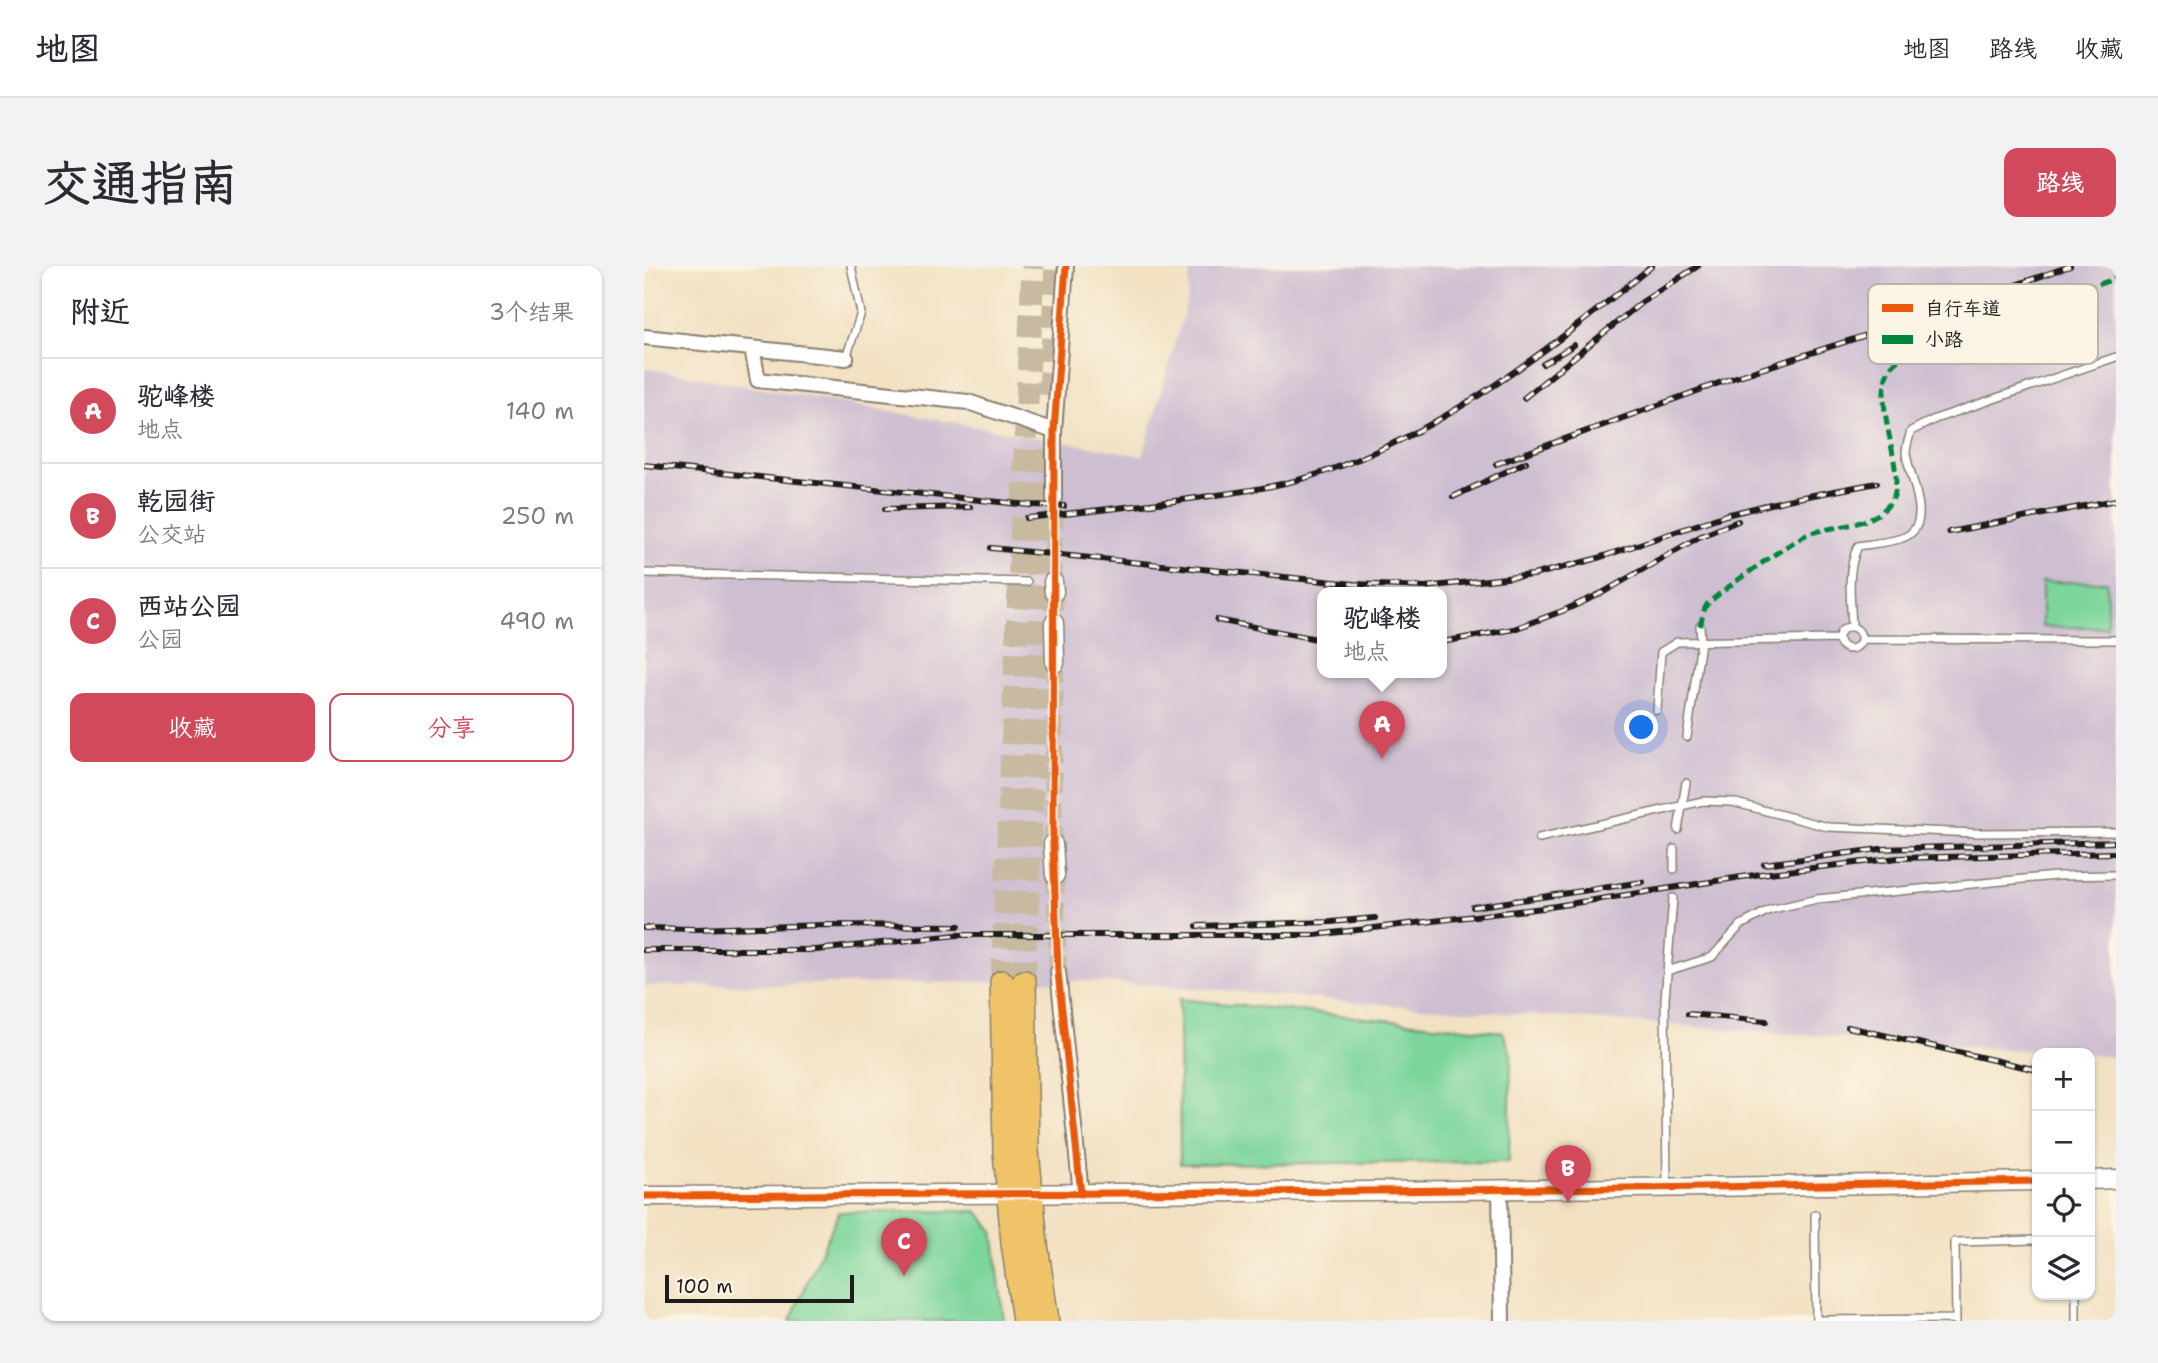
<!DOCTYPE html>
<html lang="zh">
<head>
<meta charset="utf-8">
<style>
  body { margin:0; font-family:"Shantell Sans","LXGW WenKai TC",sans-serif; background:#f2f2f3; color:#2b2b33 }
  .controls { position:absolute; right:21px; bottom:21px; display:grid; overflow:hidden; border-radius:14px; box-shadow:0 2px 5px #0004 }
  .controls button { width:63px; height:63px; display:grid; place-items:center; padding:0; border:0; border-bottom:2px solid #e1e1e2; background:#fff; color:#2b2b33; font:35px sans-serif }
  .scale { position:absolute; left:21px; bottom:18px; width:189px; box-sizing:border-box; padding-left:7px; border:4px solid #1c1c1c; border-top:0; font-size:19px; line-height:24px; white-space:nowrap; color:#1c1c1c; -webkit-text-stroke:5px #fcf5e5; paint-order:stroke }
  .you { position:absolute; left:998px; top:462px; width:24px; height:24px; margin:-18px; border:5px solid #fff; border-radius:50%; background:#1a73e8; box-shadow:0 0 0 10px #1a73e833 }
  .badge { display:grid; place-items:center; width:46px; height:46px; border-radius:50%; background:#d1495b; color:#fff; font-size:23px; font-weight:700 }
  .pin { position:absolute; translate:-50% -58px; filter:drop-shadow(0 2px 4px #0008) }
  .pin::after { content:''; position:absolute; top:37px; width:24px; height:21px; background:inherit; clip-path:polygon(0 0,100% 0,50% 100%) }
  .popup { position:absolute; left:673px; top:321px; width:130px; height:91px; box-sizing:border-box; display:grid; place-content:center; border-radius:14px; background:#fff; filter:drop-shadow(0 2px 5px #0005); font-size:23px; white-space:nowrap; color:#7c7c81 }
  .popup b { font-size:26px; color:#2b2b33 }
  .popup::after { content:''; position:absolute; left:50%; top:100%; margin-left:-14px; border:14px solid transparent; border-top-color:#fff }
  .list { margin:0; padding:0; list-style:none }
  h2 { display:flex; justify-content:space-between; align-items:center; height:91px; margin:0; padding:0 28px; font-size:30px }
  h2 small { font-size:23px; font-weight:400; color:#7c7c81 }
  .list li { display:grid; grid-template-columns:46px 1fr auto; gap:21px; align-items:center; box-sizing:border-box; height:105px; padding:0 28px; border-top:2px solid #e1e1e2 }
  .list b { display:block; font-size:26px; white-space:nowrap }
  .list p { margin:0; font-size:23px; white-space:nowrap; color:#7c7c81 }
  .list em { font-size:23px; font-style:normal; color:#7c7c81 }
  .actions { display:flex; gap:14px; padding:21px 28px }
  .actions a { flex:1; padding:16px 0; border:2px solid #d1495b; border-radius:14px; text-align:center; font-size:24px; color:#d1495b }
  .actions .main { background:#d1495b; color:#fff }
  .icon { flex:none; width:38px; height:38px; fill:none; stroke:currentColor; stroke-width:2; stroke-linecap:round; stroke-linejoin:round }
  .map { position:relative; flex:none; width:1472px; height:1055px; overflow:hidden; border-radius:14px }
  header { display:flex; align-items:center; gap:42px; box-sizing:border-box; height:98px; padding:0 35px; background:#fff; border-bottom:2px solid #e1e1e2 }
  header strong { font-size:33px }
  nav { display:flex; gap:38px; margin-inline-start:auto; font-size:24px }
  .intro { display:flex; align-items:center; justify-content:space-between; box-sizing:border-box; height:168px; padding:0 42px }
  h1 { margin:0; font-size:49px }
  .button { padding:18px 32px; border-radius:14px; background:#d1495b; color:#fff; font-size:24px; font-weight:700 }
  main { display:flex; gap:42px; padding:0 42px }
  aside { flex:1; background:#fff; border-radius:14px; box-shadow:0 2px 5px #0004 }
  .map>svg:first-child { display:block }
</style>
</head>
<body>
<header>
<strong>地图</strong>
<nav><a>地图</a><a>路线</a><a>收藏</a></nav>
</header>
<div class="intro"><h1>交通指南</h1><a class="button">路线</a></div>
<main>
<aside>
<h2>附近<small>3个结果</small></h2>
<ul class="list">
<li><span class="badge">A</span><div><b>驼峰楼</b><p>地点</p></div><em>140 m</em></li>
<li><span class="badge">B</span><div><b>乾园街</b><p>公交站</p></div><em>250 m</em></li>
<li><span class="badge">C</span><div><b>西站公园</b><p>公园</p></div><em>490 m</em></li>
</ul>
<div class="actions"><a class="main">收藏</a><a>分享</a></div>
</aside>
<div class="map">
<svg width="1472" height="1055" viewBox="0 0 1472 1055">
  <rect width="100%" height="100%" fill="#fcf5e5"/>
  <filter id="ink" filterUnits="userSpaceOnUse"><feTurbulence type="fractalNoise" baseFrequency=".0143" numOctaves="2"/><feDisplacementMap in="SourceGraphic" scale="14" xChannelSelector="R" yChannelSelector="G"/><feConvolveMatrix kernelMatrix="1 2 1 2 8 2 1 2 1" color-interpolation-filters="sRGB"/></filter>
  <filter id="wash" filterUnits="userSpaceOnUse"><feTurbulence type="fractalNoise" baseFrequency=".00686" numOctaves="4" result="noise"/><feDisplacementMap in="SourceGraphic" scale="28" xChannelSelector="R" yChannelSelector="G"/><feGaussianBlur stdDeviation="1.57" result="paint"/><feColorMatrix in="noise" values="0 0 0 0 0 0 0 0 0 0 0 0 0 0 0 0 0 1.4 0 .05"/><feComposite in="paint" operator="in"/></filter>
  <g filter="url(#wash)">
    <rect width="100%" height="100%" fill="#f2e1c2"/>
    <path fill="#cebed1" fill-rule="evenodd" d="M546,0H1472V791L1446,789V787H1416L733,738L577,724L441,715L0,720V102L499,190L544,31ZM678,327H798V407H678Z"/>
    <path fill="#7cd59b" stroke="#4c785c" stroke-width="2" d="M1398,316H1463V361H1398Z
      M535,733L859,766L867,788L865,896L536,898Z
      M333,945L349,964L360,1055H146L195,946Z"/>
  </g>
  <g filter="url(#ink)">
    <g fill="none" stroke-linecap="round" stroke-linejoin="round">
      <path stroke="#c7baa1" stroke-width="18" stroke-dasharray="18 9" stroke-linecap="butt" d="M409,316L410,233
        M410,326V357
        M409,578L411,397
        M411,609L414,706"/>
      <path stroke="#c7baa1" stroke-width="23" stroke-dasharray="23 11" stroke-linecap="butt" d="M406,129L412,0
        M358,716L389,0
        M380,716L404,177"/>
      <defs>
        <path id="service" d="M202,92L217,47L207,0
          M0,307L383,316
          M1195 372a11 11 0 1 1 22 0a11 11 0 1 1-22 0Z
          M1208,361C1207,333 1202,306 1214,280C1229,277 1249,277 1263,270C1290,255 1264,208 1262,187C1262,180 1265,172 1267,165L1291,153L1472,91
          M1217,373L1472,374
          M1013,444L1017,386L1033,376L1194,373
          M1043,471L1057,376L1056,360
          M1034,564L1042,517
          M895,572L1059,535L1088,536L1184,561L1332,567L1472,566
          M1030,603V583
          M1023,705L1068,691L1097,659L1125,644L1173,633L1412,610L1472,609
          M1023,919L1021,733L1029,632
          M1171,949L1172,1055
          M1172,1054L1312,1053
          M1312,1055L1311,976L1393,974
          M1432,1055V1029"/>
        <path id="minor" d="M0,71L202,92
          M108,82L114,114L324,136L410,165
          M410,233V165L422,0
          M414,706L437,928
          M856,922L858,1055"/>
        <path id="tertiary" d="M409,316L410,326
          M410,357L411,397
          M409,578L411,609
          M1446,914L1472,913
          M0,930C464,927 929,925 1393,915"/>
        <path id="primary" d="M358,716L361,885L369,977L380,1055
          M380,716L383,884L392,978L403,1055"/>
      </defs>
      <use href="#service" stroke="#877e6f" stroke-width="10"/>
      <use href="#minor" stroke="#877e6f" stroke-width="18"/>
      <use href="#tertiary" stroke="#877e6f" stroke-width="21"/>
      <use href="#primary" stroke="#877e6f" stroke-width="26"/>
      <use href="#service" stroke="#fff" stroke-width="7"/>
      <use href="#minor" stroke="#fff" stroke-width="14"/>
      <use href="#tertiary" stroke="#fff" stroke-width="18"/>
      <use href="#primary" stroke="#f0c369" stroke-width="23"/>
      <defs>
        <path id="rail" d="M899,98L930,79
          M880,132L998,36L1054,0
          M852,198L1086,113L1303,43L1426,0
          M0,199L385,239L420,240
          M809,231L882,196
          M241,243L326,241
          M383,252C439,246 496,240 552,232C594,226 636,221 677,207C801,166 908,81 1008,0
          M1305,266L1472,234
          M347,282L710,318L781,321L889,309L951,293L1082,249L1143,234L1233,217
          M573,354L678,374
          M798,376L870,363L921,344L958,327L1055,271L1094,255
          M1120,598L1236,583L1472,576
          M829,641L999,616
          M553,660L687,656L731,652
          M0,662L52,663L179,659L315,660
          M0,684H172L313,669H671L899,642L1117,608L1254,592L1472,587
          M1044,748L1122,755
          M1204,761L1393,804"/>
      </defs>
      <use href="#rail" stroke="#1c1c1c" stroke-width="6"/>
      <use href="#rail" stroke="#fcf5e5" stroke-width="3.5" stroke-dasharray="10" stroke-linecap="butt"/>
      <path stroke="#00873e" stroke-width="5" stroke-dasharray="10 5" stroke-linecap="butt" d="M1056,360C1058,354 1059,345 1062,340C1067,331 1150,274 1162,269C1190,258 1226,263 1246,237C1266,212 1228,143 1244,106C1246,100 1253,95 1258,91L1472,12"/>
      <defs>
        <path id="cycleway" d="M422,0L410,165L409,578L414,706L437,928
          M0,930C464,927 929,925 1393,915"/>
      </defs>
      <use href="#cycleway" stroke="#fcf5e5" stroke-width="11"/>
      <use href="#cycleway" stroke="#e8590c" stroke-width="7"/>
    </g>
  </g>
  <rect x="1224" y="18" width="230" height="80" rx="10" fill="#fcf5e5" stroke="#b9b4a9" stroke-width="2"/>
  <rect x="1238" y="38" width="31" height="8" fill="#e8590c"/>
  <rect x="1238" y="69" width="31" height="9" fill="#00873e"/>
  <g font-size="19" fill="#1c1c1c">
    <text x="1281" y="49">自行车道</text>
    <text x="1281" y="80">小路</text>
  </g>
</svg>
<div class="controls">
<button>+</button>
<button>−</button>
<button><svg class="icon" aria-label="locate" viewBox="0 0 24 24"><circle cx="12" cy="12" r="6"/><path d="M12 2v4M12 18v4M2 12h4M18 12h4"/></svg></button>
<button><svg class="icon" aria-label="layers" viewBox="0 0 24 24"><path d="M12 4l9 5-9 5-9-5zM3 14l9 5 9-5"/></svg></button>
</div>
<div class="scale">100 m</div>
<div class="you"></div>
<div class="pin badge" style="left:738px;top:493px">A</div>
<div class="popup"><b>驼峰楼</b>地点</div>
<div class="pin badge" style="left:924px;top:937px">B</div>
<div class="pin badge" style="left:260px;top:1010px">C</div>
</div>
</main>
</body>
</html>
